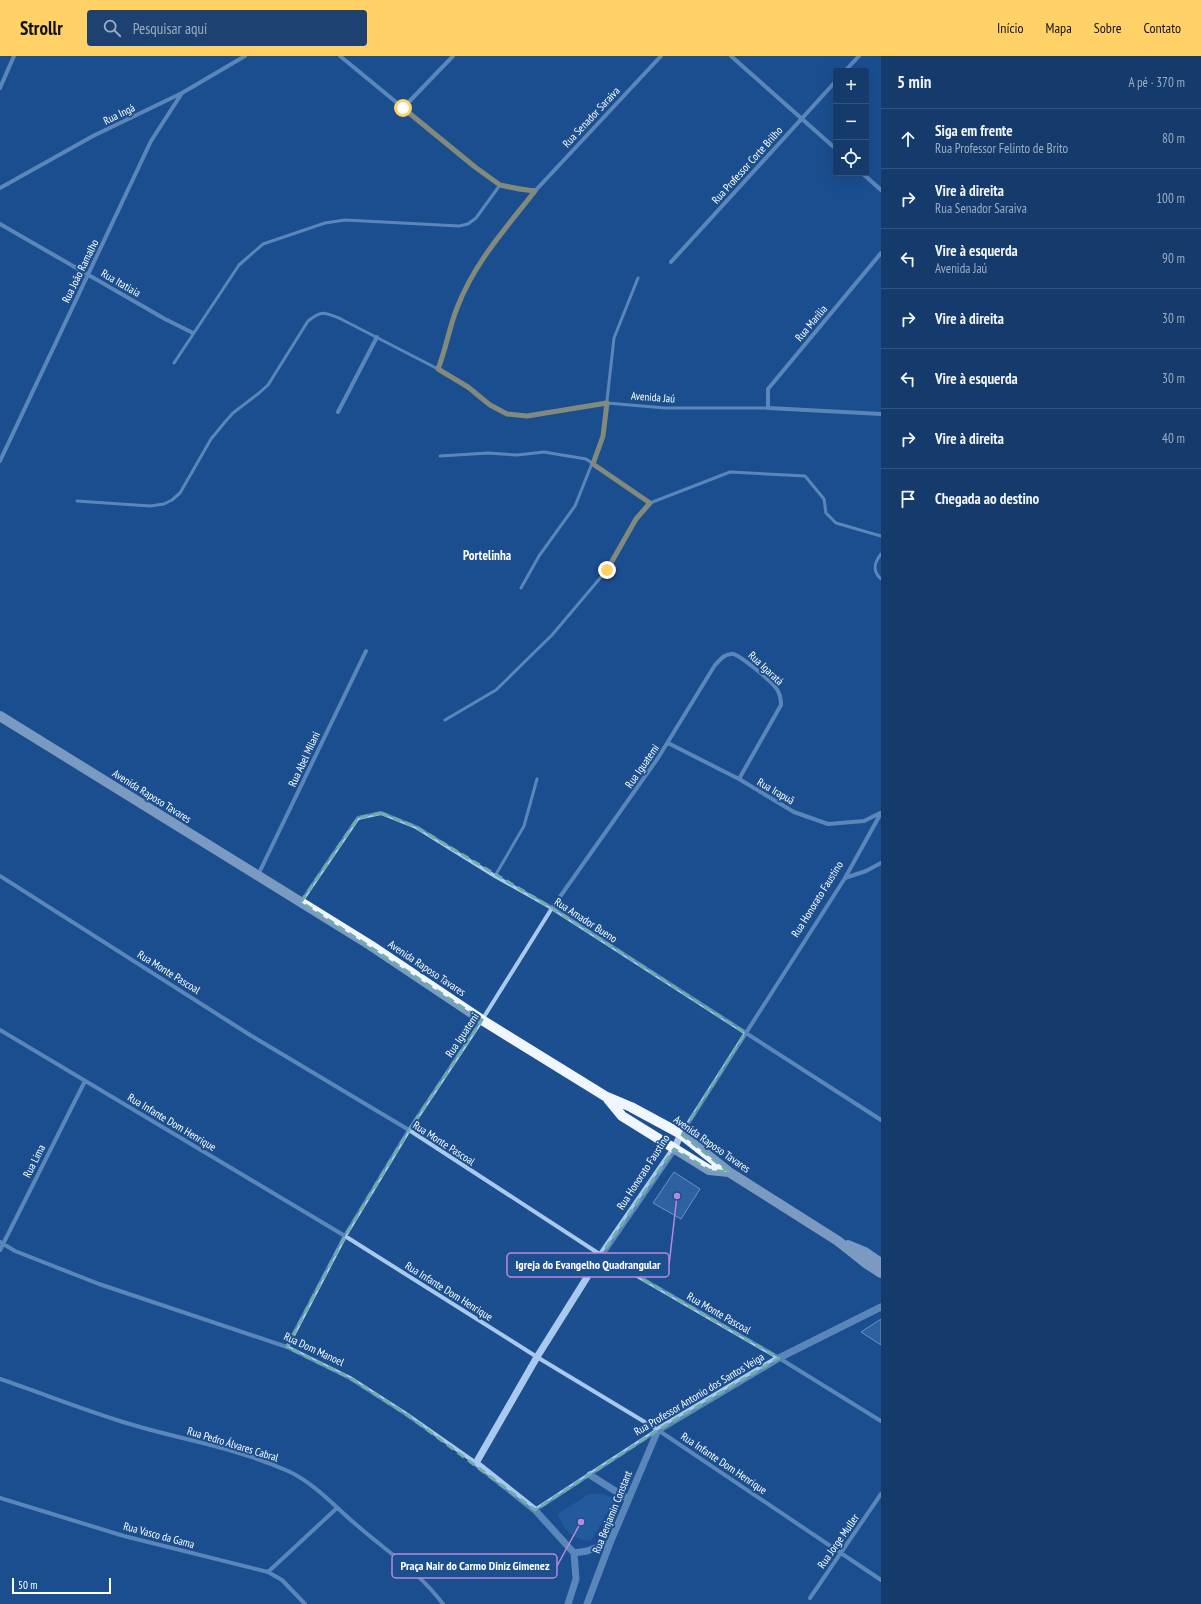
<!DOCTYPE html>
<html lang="pt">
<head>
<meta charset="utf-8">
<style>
  body { margin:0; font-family:"PT Sans Narrow",sans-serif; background:#1d4271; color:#f1f3f6 }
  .controls { position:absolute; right:12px; top:12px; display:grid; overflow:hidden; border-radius:4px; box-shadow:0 4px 16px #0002 }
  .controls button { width:36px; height:36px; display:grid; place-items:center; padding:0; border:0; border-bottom:1px solid #33557e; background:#143b6b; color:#f1f3f6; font:20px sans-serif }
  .scale { position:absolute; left:12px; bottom:10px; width:99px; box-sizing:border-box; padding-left:4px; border:2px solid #fff; border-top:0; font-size:11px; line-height:14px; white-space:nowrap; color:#fff; -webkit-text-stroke:3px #1b4f8f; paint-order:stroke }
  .stop { position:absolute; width:12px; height:12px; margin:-9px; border:3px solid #ffd166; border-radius:50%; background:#fff }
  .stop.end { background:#ffd166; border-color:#fff; box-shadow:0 1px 4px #0008 }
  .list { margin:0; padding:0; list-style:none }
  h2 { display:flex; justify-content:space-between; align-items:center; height:52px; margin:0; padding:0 16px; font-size:17px }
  h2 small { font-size:13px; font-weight:400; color:#9dadc1 }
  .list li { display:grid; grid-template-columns:26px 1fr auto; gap:12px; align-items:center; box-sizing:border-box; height:60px; padding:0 16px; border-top:1px solid #33557e }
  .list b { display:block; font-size:15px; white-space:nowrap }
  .list p { margin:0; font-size:13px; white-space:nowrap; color:#9dadc1 }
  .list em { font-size:13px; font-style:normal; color:#9dadc1 }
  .icon { flex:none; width:22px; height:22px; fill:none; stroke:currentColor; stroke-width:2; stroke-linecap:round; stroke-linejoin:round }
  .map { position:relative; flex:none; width:881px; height:1548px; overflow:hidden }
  header { display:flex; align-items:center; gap:24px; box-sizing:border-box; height:56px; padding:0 20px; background:#ffd166; color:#111 }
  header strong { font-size:19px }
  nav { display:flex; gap:22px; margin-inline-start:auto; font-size:14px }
  .search { width:280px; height:36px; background:#1d4271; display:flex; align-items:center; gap:10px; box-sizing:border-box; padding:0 14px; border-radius:4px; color:#9dadc1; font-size:15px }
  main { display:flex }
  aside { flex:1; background:#143b6b }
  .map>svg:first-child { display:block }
</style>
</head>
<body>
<header>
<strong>Strollr</strong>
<div class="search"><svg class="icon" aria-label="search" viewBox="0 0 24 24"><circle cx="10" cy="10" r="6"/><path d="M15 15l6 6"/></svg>Pesquisar aqui</div>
<nav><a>Início</a><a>Mapa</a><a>Sobre</a><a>Contato</a></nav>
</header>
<main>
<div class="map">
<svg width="881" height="1548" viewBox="0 0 881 1548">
  <rect width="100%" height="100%" fill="#1b4f8f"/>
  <path fill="#2e69ad" d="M589,1438H602L615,1443L591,1485C572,1483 565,1476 558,1458Z"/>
  <path fill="#4478b7" stroke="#cfe3fa" d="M674,1116L700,1133L681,1163L653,1147Z
    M881,1263V1289L861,1276Z"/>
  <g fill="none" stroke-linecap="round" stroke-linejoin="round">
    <path stroke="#a9c9ee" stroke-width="3" d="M174,307L239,209L263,188L325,167L345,164L459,170L468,168L476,162L500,129
      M438,313C446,293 449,272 457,252C474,207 506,172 535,135
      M440,400L488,397L517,399L544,396L586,403L650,447
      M77,445L150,450L164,448L172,444L180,437L211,383L225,366L233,357L259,337L268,329L308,265C322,254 324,256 339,262L438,313L468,331L490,349L507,358L527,360L607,347L665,352H768
      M881,498C874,507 872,515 881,523
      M521,532L539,500L575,450L603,380L614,282L638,222
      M445,664L496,634L552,579L607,514L636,463L650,447L730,416L805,420L824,443L826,457L836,467L881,480
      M495,820L524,770L537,723"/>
    <path stroke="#a9c9ee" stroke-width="4" d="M340,0L475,111L500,129L535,135L661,0
      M731,0L836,93
      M845,15L859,0
      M0,32L14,0
      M403,52L453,0
      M862,117L881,134
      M0,132L93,80L182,37L245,0
      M0,168L165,263L193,277
      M881,197L768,333V352L881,358
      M671,206L836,25
      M338,356L377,281
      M0,405L151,85L182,37
      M668,687L739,723L794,756L828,768L864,765L880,757
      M258,819L366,595
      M0,820L250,979L409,1074L601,1199L779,1302L881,1365
      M845,822L866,815L881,807
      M301,846L358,762L381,757L416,771L495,820L552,852L881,1064
      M0,974L345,1180L537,1301L658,1374L881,1524
      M682,1077L845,822L881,757
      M0,1186L15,1195L99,1228L287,1291L350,1322L406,1358L476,1407
      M0,1194L85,1025
      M287,1291L345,1180L409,1074L482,964L552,852L658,702L715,609C720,604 725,597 733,598C740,599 771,625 776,632C780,637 781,643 781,649L739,723
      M0,1323C41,1337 81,1353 123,1366C177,1383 235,1391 288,1415C316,1428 336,1452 359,1471C389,1497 419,1516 443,1548
      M0,1442L124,1480L268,1516L282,1524L305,1548
      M535,1454L656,1375
      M268,1516L337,1452
      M810,1542L881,1438"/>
    <path stroke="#a9c9ee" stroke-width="7" d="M590,1419L628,1443
      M574,1497L535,1454L476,1407L537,1301L601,1199L674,1093L681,1078
      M574,1497L587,1495L610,1487
      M568,1548L576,1523L574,1497
      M587,1548L610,1487L658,1374L779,1302L881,1251"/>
    <path stroke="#f0f6ff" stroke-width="10" d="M0,660L370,889L482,964L605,1040L631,1051L681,1078L729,1116L838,1185L867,1208L881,1217
      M608,1043L622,1060L709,1114L729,1116
      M848,1189L865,1196L881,1207"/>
  </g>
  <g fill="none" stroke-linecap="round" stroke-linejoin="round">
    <path stroke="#ffd166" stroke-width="5" d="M403,52L475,111L500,129L519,133L535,135C506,172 474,207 457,252C449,272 446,293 438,313L468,331L490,349L507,358L527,360L607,347L603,380L593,408L650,447L636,463L607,514"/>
  </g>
  <path d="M0 0H881V1548H0ZM381,757L416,771L552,852L745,977L681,1078L729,1116L709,1114L674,1093L601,1199L779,1302L658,1374L535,1454L406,1358L350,1322L287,1291L345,1180L409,1074L482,964L301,846L358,762Z" fill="#1b4f8f" fill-opacity=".55" fill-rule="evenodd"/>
  <path fill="none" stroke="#6fada8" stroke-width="3" stroke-dasharray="8 5" stroke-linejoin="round" d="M381,757L416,771L552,852L745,977L681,1078L729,1116L709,1114L674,1093L601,1199L779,1302L658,1374L535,1454L406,1358L350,1322L287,1291L345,1180L409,1074L482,964L301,846L358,762Z"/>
  <g text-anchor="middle" stroke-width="4" stroke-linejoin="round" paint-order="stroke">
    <g font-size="11" fill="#fff" stroke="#1b4f8f">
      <text transform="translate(119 58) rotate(-26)" y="4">Rua Ingá</text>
      <text transform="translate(591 61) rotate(-47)" y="4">Rua Senador Saraiva</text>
      <text transform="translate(747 109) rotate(-48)" y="4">Rua Professor Corte Brilho</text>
      <text transform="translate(80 215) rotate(-64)" y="4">Rua João Ramalho</text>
      <text transform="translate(121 227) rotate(30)" y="4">Rua Itatiaia</text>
      <text transform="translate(811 267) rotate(-50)" y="4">Rua Marília</text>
      <text transform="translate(653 341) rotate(4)" y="4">Avenida Jaú</text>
      <text transform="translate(766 612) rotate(43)" y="4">Rua Igaratá</text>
      <text transform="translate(304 703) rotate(-65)" y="4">Rua Abel Milani</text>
      <text transform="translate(642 710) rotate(-55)" y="4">Rua Iguatemi</text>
      <text transform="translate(776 735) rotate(30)" y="4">Rua Irapuã</text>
      <text transform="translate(152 740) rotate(32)" y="4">Avenida Raposo Tavares</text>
      <text transform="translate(817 843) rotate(-58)" y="4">Rua Honorato Faustino</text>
      <text transform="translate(586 864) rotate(33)" y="4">Rua Amador Bueno</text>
      <text transform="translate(427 912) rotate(34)" y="4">Avenida Raposo Tavares</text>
      <text transform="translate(169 916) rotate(32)" y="4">Rua Monte Pascoal</text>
      <text transform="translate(462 979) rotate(-56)" y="4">Rua Iguatemi</text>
      <text transform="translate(172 1066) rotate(31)" y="4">Rua Infante Dom Henrique</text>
      <text transform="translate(444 1087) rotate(33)" y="4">Rua Monte Pascoal</text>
      <text transform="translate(712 1088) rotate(35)" y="4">Avenida Raposo Tavares</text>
      <text transform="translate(34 1105) rotate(-63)" y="4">Rua Lima</text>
      <text transform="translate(643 1116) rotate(-57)" y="4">Rua Honorato Faustino</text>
      <text transform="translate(449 1235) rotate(32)" y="4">Rua Infante Dom Henrique</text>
      <text transform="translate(719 1257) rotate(30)" y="4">Rua Monte Pascoal</text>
      <text transform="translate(314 1293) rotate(25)" y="4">Rua Dom Manoel</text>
      <text transform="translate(699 1338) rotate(-31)" y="4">Rua Professor Antonio dos Santos Veiga</text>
      <text transform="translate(233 1388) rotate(17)" y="4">Rua Pedro Álvares Cabral</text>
      <text transform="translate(724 1407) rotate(34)" y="4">Rua Infante Dom Henrique</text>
      <text transform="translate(612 1456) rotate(-68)" y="4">Rua Benjamin Constant</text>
      <text transform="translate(159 1479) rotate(15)" y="4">Rua Vasco da Gama</text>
      <text transform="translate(838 1485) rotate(-55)" y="4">Rua Jorge Muller</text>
    </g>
    <g font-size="13" font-weight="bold" fill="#fff" stroke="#1b4f8f">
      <text x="487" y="504">Portelinha</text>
    </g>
  </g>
  <path fill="none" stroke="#b68bdc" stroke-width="1.5" d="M677 1140L669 1209M581 1466L557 1510"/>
  <g fill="#b68bdc" stroke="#1b4f8f" stroke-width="1.5">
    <circle cx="677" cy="1140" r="4"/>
    <circle cx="581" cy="1466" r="4"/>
  </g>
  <g fill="#1b4f8f" stroke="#b68bdc" stroke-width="1.5">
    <rect x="507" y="1197" width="162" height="24" rx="4"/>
    <rect x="392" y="1498" width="165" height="24" rx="4"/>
  </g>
  <g font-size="12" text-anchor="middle" font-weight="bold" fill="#fff">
    <text x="588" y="1213">Igreja do Evangelho Quadrangular</text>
    <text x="475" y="1514">Praça Nair do Carmo Diniz Gimenez</text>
  </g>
</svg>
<div class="controls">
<button>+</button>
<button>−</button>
<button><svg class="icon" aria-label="locate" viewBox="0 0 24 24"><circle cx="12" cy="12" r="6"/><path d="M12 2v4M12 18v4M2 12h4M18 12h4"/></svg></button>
</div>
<div class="scale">50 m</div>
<div class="stop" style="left:403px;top:52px"></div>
<div class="stop end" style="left:607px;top:514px"></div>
</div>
<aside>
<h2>5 min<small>A pé · 370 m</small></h2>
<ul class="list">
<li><svg class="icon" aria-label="ahead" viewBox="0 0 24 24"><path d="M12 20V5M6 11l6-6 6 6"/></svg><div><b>Siga em frente</b><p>Rua Professor Felinto de Brito</p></div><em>80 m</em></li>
<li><svg class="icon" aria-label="right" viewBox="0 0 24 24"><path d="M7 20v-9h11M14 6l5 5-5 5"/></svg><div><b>Vire à direita</b><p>Rua Senador Saraiva</p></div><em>100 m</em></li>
<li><svg class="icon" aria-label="left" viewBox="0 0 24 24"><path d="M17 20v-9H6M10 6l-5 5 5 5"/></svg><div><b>Vire à esquerda</b><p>Avenida Jaú</p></div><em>90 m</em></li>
<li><svg class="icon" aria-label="right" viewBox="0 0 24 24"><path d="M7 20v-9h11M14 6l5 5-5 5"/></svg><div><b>Vire à direita</b></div><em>30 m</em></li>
<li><svg class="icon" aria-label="left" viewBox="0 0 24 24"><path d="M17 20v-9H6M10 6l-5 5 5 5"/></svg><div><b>Vire à esquerda</b></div><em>30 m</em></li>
<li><svg class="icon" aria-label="right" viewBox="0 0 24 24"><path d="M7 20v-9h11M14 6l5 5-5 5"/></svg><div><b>Vire à direita</b></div><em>40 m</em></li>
<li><svg class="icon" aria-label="arrive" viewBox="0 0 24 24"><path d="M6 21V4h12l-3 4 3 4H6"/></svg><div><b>Chegada ao destino</b></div></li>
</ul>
</aside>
</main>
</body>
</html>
